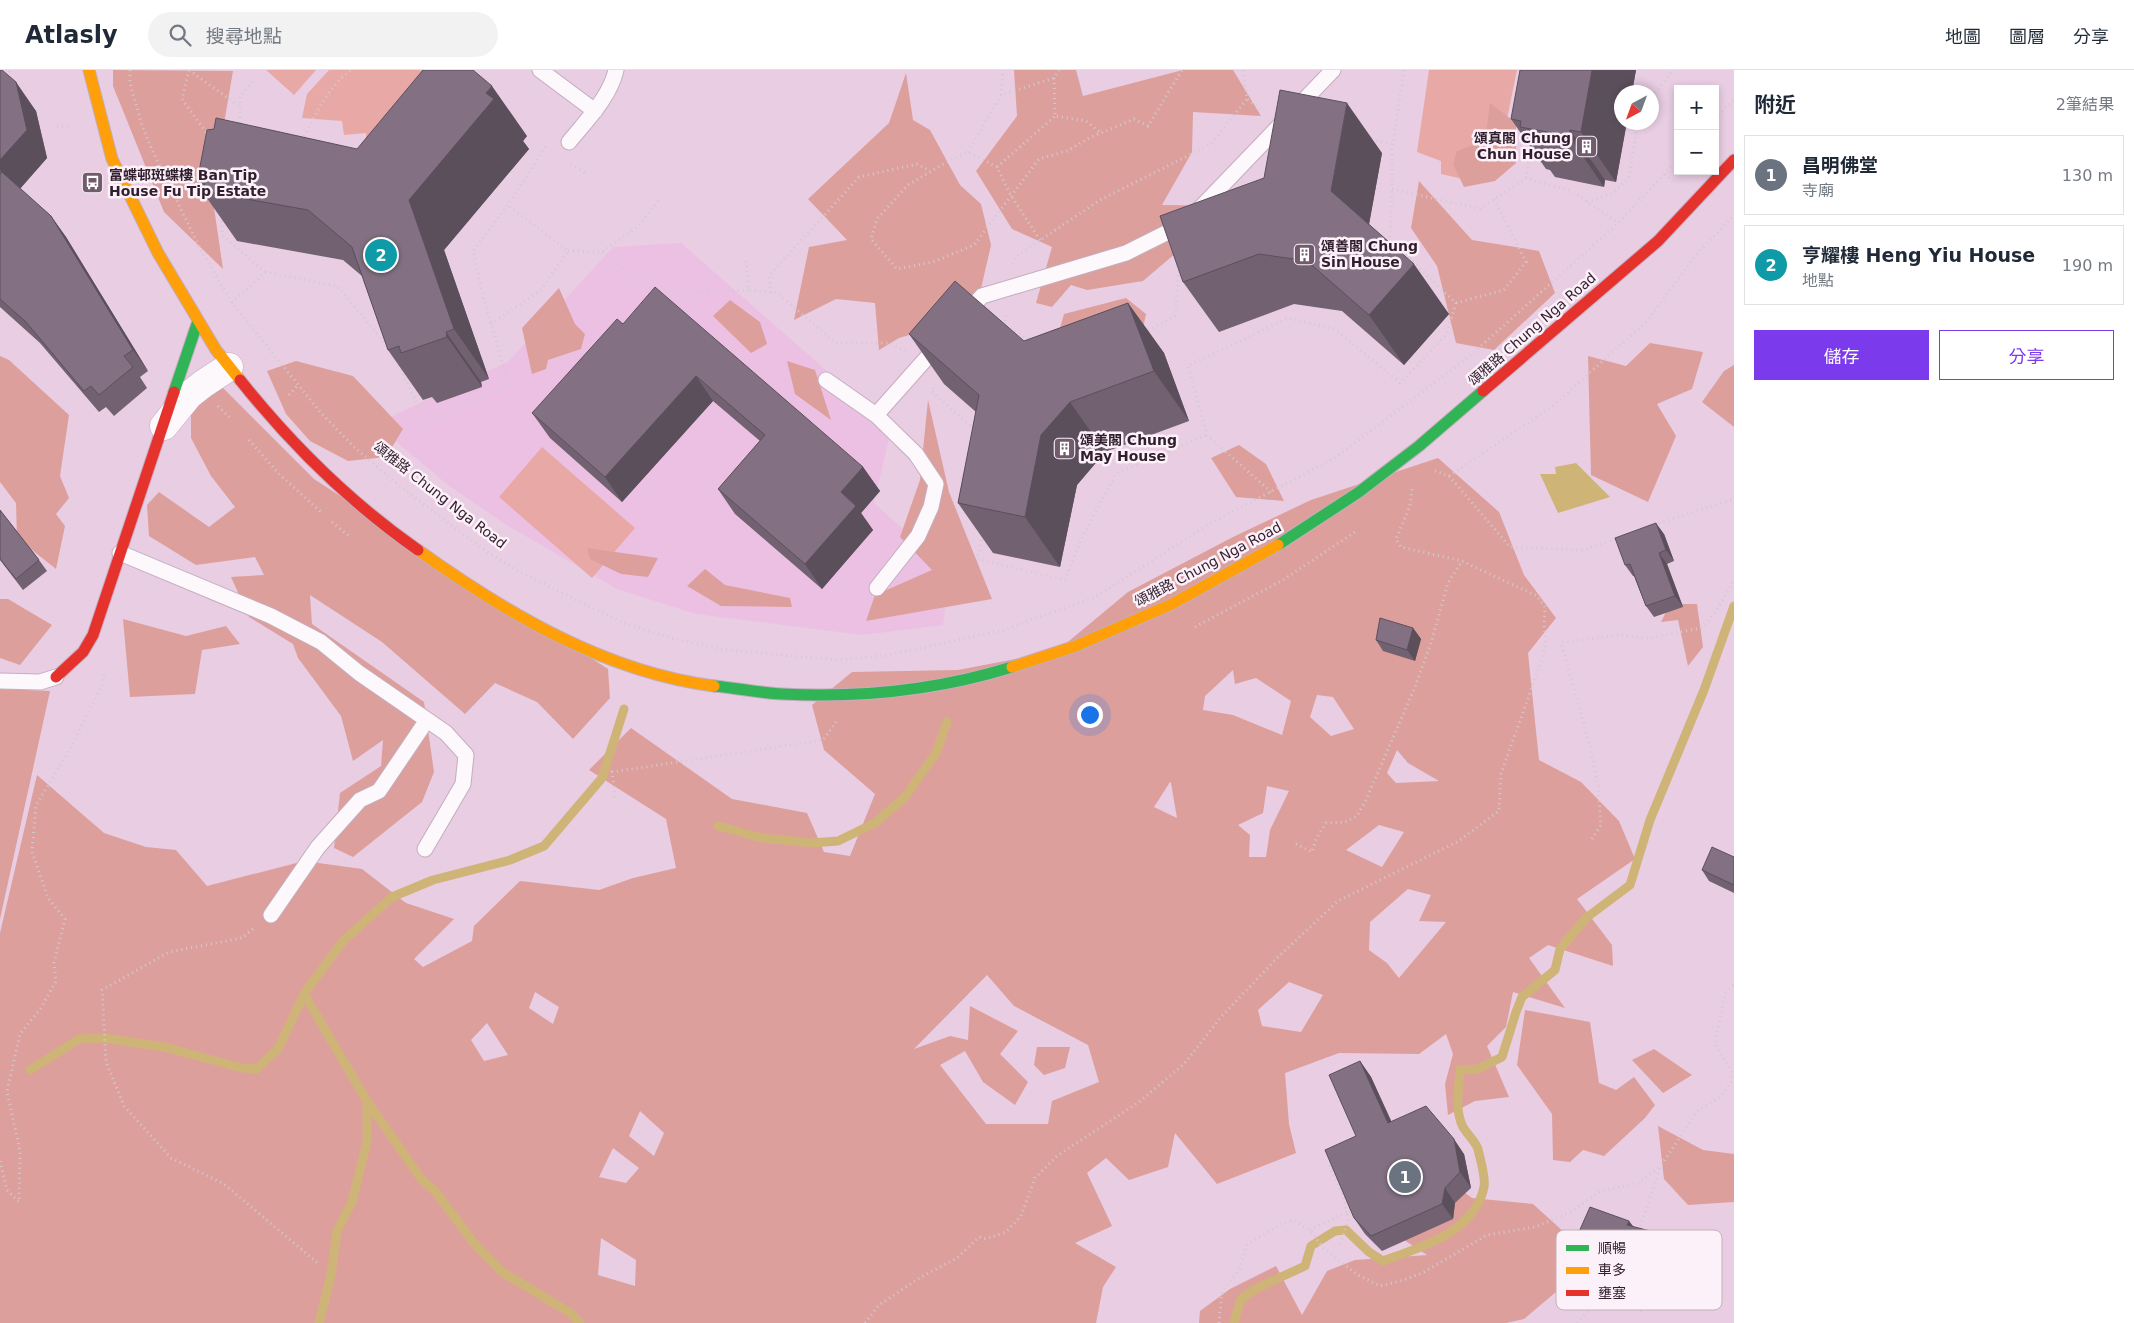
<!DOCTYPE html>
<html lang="zh-TW">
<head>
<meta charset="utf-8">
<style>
  body { margin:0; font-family:"DejaVu Sans","Noto Sans TC",sans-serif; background:#f2f2f3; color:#1f2937 }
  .controls { position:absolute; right:15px; top:15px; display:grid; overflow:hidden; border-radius:0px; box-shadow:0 2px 8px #0003 }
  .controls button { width:45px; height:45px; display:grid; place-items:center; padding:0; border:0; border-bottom:1px solid #e0e1e3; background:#fff; color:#1f2937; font:25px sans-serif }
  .compass { position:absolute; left:1614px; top:15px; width:45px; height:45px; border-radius:50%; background:#fff; box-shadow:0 2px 8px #0003; rotate:221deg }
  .you { position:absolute; left:1089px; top:644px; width:18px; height:18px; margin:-12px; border:4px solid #fff; border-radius:50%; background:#1a73e8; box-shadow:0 0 0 8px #1a73e833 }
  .badge { display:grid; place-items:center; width:32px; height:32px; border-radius:50%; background:#7c3aed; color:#fff; font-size:16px; font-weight:700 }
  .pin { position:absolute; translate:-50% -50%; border:2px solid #fff; box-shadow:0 1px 5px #0006 }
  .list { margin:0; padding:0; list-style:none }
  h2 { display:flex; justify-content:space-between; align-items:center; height:65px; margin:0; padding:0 20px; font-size:21px }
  h2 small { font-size:16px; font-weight:400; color:#747a83 }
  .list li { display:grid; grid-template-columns:32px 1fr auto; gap:15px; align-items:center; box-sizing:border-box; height:80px; margin:0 10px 10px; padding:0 10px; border:1px solid #e0e1e3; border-radius:0px }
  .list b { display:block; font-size:19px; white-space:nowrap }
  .list p { margin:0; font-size:16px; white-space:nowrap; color:#747a83 }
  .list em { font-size:16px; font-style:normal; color:#747a83 }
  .actions { display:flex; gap:10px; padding:15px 20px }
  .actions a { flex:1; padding:11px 0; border:1px solid #7c3aed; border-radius:0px; text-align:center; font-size:18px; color:#7c3aed }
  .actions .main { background:#7c3aed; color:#fff }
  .icon { flex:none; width:28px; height:28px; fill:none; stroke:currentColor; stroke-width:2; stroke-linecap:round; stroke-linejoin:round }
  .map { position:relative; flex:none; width:1734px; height:1253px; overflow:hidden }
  header { display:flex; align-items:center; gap:30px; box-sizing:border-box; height:70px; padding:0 25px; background:#fff; border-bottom:1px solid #e0e1e3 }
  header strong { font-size:24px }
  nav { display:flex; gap:28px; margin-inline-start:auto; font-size:18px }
  .search { width:350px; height:45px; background:#f2f2f3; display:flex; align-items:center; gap:12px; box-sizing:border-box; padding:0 18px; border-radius:28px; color:#747a83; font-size:19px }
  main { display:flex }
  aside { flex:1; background:#fff }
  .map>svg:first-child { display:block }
</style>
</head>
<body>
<header>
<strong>Atlasly</strong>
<div class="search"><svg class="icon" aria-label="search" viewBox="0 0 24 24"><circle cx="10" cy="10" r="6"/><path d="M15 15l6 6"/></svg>搜尋地點</div>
<nav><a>地圖</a><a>圖層</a><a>分享</a></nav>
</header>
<main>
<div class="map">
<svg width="1734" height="1253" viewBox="0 0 1734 1253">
  <rect width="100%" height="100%" fill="#e9cde3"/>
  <path fill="#ecc0e2" d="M681,173L868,337L891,360L874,433L950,501L943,555L862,565L696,544L617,519L505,454L448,415L375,354L508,292L613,177Z"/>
  <path fill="#e8a9a6" d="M266,0H316L294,25Z
    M329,0H438L366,70V63L344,65L342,51L302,48L307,24Z
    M1429,0H1517L1498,93L1463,109L1441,104V91L1417,82Z
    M542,377L635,458L592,508L499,427Z"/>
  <path fill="#dd9f9c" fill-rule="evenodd" d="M113,0L233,1L212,124L223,199L164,142L113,16Z
    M1014,0H1076L1083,26L1183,0H1233L1261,46L1193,42L1192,82L1162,135L1250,136L1190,171L1143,211L1087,220L1071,215L1052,237L1036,233L1052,177L1012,159L976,101L1017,46Z
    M906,3L913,50L930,60L960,115L981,134L991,175L975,245L899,268L879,280L875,233L836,229L794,250L809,177L847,170L808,129L889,53Z
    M1490,33L1516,53V93L1495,111L1464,117L1453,94L1457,81L1485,71Z
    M1419,111L1472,170L1539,181L1555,223L1494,280L1456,273L1437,196L1411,158Z
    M559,218L575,254L585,264L581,279L548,290L546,299L532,304L522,258Z
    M1126,228L1146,244L1139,277L1058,265L1064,244Z
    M730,230L760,252L767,274L751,283L713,246Z
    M1650,273L1703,282L1692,319L1657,334L1676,366L1648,432L1591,405L1588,286L1626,296Z
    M0,286L9,290L69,345L60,406L69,428L56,444L65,456L56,499L17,468L16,433L0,412Z
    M296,291L353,306L403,359L386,387L348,391L310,371L286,344L267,301Z
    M787,291L815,300L831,350L795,324Z
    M1734,295V357L1702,332L1724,301Z
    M221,316L314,409L608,599L610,628L573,669L537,632L495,613L465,644L382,572L310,525L312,554L424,632L434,702L422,732L353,787L334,778L340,723L381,696L383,670L353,691L341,646L298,588L293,574L249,547L231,507L264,505L255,487L196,495L149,466L147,435L159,422L209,457L235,437L211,406L191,368V332Z
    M928,330L949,422L992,529L866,551L875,525L932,500L900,467L920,410Z
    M1239,375L1266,394L1284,431L1236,427L1211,388Z
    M1438,388L1499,442L1524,505L1556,548L1528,583L1539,690L1581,712L1619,751L1635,789L1577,829L1612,875L1613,896L1548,875L1529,888L1565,938L1513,922L1506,957L1487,976L1509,1027L1475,1031L1448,1045L1445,1014L1453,984L1446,964L1419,984L1339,983L1285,1003L1289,1054L1296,1083L1217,1114L1175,1063L1168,1097L1129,1110L1106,1088L1087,1103L1112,1156L1075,1173L1116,1197L1103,1217L1096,1253H0V863L37,705L104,763L146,777L176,780L207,816L304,791L362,799L406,833L454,849L414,889L423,897L472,871L474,856L520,811L599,820L633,808L676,798L666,749L589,700L631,658L732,729L807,743L824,782L850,786L875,724L824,680L812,635L852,602L958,600L1057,581L1128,522L1233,467L1311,430ZM1233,600L1235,614L1256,608L1291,631L1282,665L1233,645L1203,640L1205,626ZM1317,625L1333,627L1354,659L1331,666L1310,647ZM1397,680L1408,693L1439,711L1396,713L1387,703ZM1170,712L1171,713L1177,748L1154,737ZM1267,716L1289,721L1270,760L1266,787H1249L1250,765L1238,755L1263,743ZM1379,755L1404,762L1382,797L1346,780ZM1408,819L1431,825L1419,851L1446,852L1399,908L1387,893L1369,880L1370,852ZM987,905L1014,936L1088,975L1099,1012L1052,1031L1048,1054H986L940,995L965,981L983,1012L1015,1035L1028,1012L1000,984L1018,961L970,936L968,970L950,966L914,979ZM1289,912L1323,925L1301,962L1262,956L1258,940ZM535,922L559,937L553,954L529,938ZM487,953L508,985L484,991L471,970ZM640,1041L664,1063L654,1086L629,1066ZM613,1078L639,1098L626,1113L599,1107ZM601,1168L636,1190L635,1216L598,1205Z
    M587,478L658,488L648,507L621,504L590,489Z
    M705,499L725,515L790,528L792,537L721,536L687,516Z
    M0,529H8L52,555L20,595L0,588Z
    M1670,534H1697L1703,577L1688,596L1678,550L1661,552Z
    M123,549L186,566L226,556L240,574L202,580L195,624L130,627Z
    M0,619L50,621L0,849Z
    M1525,940L1590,952L1599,1013L1616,1020L1634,1007L1655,1035L1645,1048L1604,1086L1583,1080L1570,1092L1553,1090L1552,1044L1517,995Z
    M1037,977H1070L1065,998L1044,1005L1034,995Z
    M1654,979L1692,1005L1663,1023L1632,990Z
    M1658,1056L1703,1080L1734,1084V1132L1688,1135L1664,1109Z
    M1445,1108L1472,1128L1533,1134L1565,1163L1582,1200L1524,1249L1506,1253H1199L1200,1241L1230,1219L1276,1196L1302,1245L1327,1201L1355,1190L1427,1185L1372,1149Z"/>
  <path fill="#cfb478" d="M1576,393L1610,427L1558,443L1540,404H1556L1555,397Z"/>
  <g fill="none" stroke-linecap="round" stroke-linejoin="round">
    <path stroke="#cfb478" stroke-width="9" d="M718,756L762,768L812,773L838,771L875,753L905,727L936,683L947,652
      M30,1000L79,969L103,968L164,977L242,998L257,999L278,979L304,924
      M367,1031L422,1110L435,1121L474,1173L502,1202L569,1242L580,1253
      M319,1253L331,1205L337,1161L352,1132L367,1072V1031L304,924L343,871L392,827L433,810L510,790L544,776L602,708L624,639
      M1234,1253L1241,1229L1255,1219L1305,1196L1311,1176L1335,1161L1346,1160L1369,1182L1383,1191C1421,1177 1475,1162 1484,1117C1486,1107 1480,1089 1478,1079C1475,1071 1467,1064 1463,1057C1454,1039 1459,1019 1460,1000L1478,999L1502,987L1516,942L1522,927L1555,900L1560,879L1586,848L1630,815L1650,750L1704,620L1734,536"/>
    <defs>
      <path id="lane" d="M540,0L595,41
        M569,72C586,51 610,27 616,0
        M965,245L982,226L1126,183L1186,153L1333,0
        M826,310L876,345
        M120,483L271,546L321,572L359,603L446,663L466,685L463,714L425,779
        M877,518L918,466L931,437L936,414L916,384L876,345L939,274
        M0,611L40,612L56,607
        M271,845L318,777L360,730L379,721L427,650"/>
      <path id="street" d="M164,356L189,325L203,314L229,297"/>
      <path id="fast" d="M174,322L198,251
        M1278,475L1359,422L1419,376L1483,321
        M714,616C737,618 760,623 782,624C859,628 938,620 1012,597"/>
      <path id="slow" d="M89,0L112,89L158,183L216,280L240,310
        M418,480C506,543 605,602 714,616
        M1012,597L1076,576L1172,534L1278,475"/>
      <path id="jam" d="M240,310C291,374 351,433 418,480
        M1483,321L1658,171L1734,90
        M56,607L83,582L93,565L174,322"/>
    </defs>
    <use href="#lane" stroke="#c3adbe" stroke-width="17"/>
    <use href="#street" stroke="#c3adbe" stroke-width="29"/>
    <use href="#fast" stroke="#c3adbe" stroke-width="13"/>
    <use href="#slow" stroke="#c3adbe" stroke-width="13"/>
    <use href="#jam" stroke="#c3adbe" stroke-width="13"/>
    <path stroke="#d3cad1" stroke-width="3" stroke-dasharray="1 4" stroke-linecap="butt" d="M130,0V13L142,55L152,80L199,176L232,233L321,343L353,376L397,414L490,484L522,503L621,552L675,569L726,580L839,590L889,585L1003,560L1095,527L1211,453L1333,389L1471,285L1618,153L1678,90
      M189,0L182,29L208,65
      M189,0L239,36
      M1243,0L1247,29L1263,41
      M1404,0L1392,80V119L1480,139L1526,108L1572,121L1618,153
      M9,2L10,0
      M1054,8L1055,46L1086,51L1101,63
      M1001,25L1003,0
      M1652,27L1673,0
      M1715,49L1734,29
      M57,56L70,57
      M240,58V26L255,9
      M1371,70L1393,74
      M302,71C315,45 328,17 351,0
      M968,82L1001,25L1054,8L1059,0
      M571,94L585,103
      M997,97L968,82L945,93L908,115L877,149L871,169L897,199L933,192L974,175L1039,89L1067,81L1089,68L1134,49L1148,56L1182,0
      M1665,104L1673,112
      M1526,108L1532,77
      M1587,132L1612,124L1629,108L1638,52
      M222,146V165L265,202L232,233
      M1040,170L1010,124L997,97L1055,46
      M568,181L602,182L637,157L661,128
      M602,182L657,224L749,220
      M746,191L749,220L777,223L836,273H889L905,281
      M1013,194L1015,187L1100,130L1211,74L1247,29
      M265,202L337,216L388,277
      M771,223L769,206L859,107L917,94L930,101
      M1456,233L1504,220L1526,192L1494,129
      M491,254L541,220L568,181L508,135
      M1005,256L1006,242
      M1010,259L1030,270
      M1144,263L1175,246L1179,197
      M399,295L425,352L509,316L482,222L473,181L508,135L546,76L547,77
      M933,318L931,321L976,361
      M289,325L297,316
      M218,336L232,350
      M249,370L279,404L322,443
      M1435,401L1449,406
      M1449,406L1553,336L1647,251L1696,185L1734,145
      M1449,406L1510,477L1584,480L1618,468
      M1271,422L1207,365L1188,296L1288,248L1335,259L1400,313L1446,265L1456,233L1390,170L1392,119
      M332,452L350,467
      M1654,455L1734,429
      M982,465L977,489L1065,510L1080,472L1116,403L1207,365
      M1195,557L1283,510L1355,462
      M615,727L612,702L823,670L836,652
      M1592,769L1601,755L1598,716L1591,680L1561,573L1617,565L1649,568L1701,558L1716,541L1734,511
      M1296,774L1312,782L1316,769L1326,753L1345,752L1357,746L1366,730L1415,617L1431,573L1448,513L1462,491
      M253,859L242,868L169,882L102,920L106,992L124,1036L171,1088L224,1114L320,1195
      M0,1091L7,1120L19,1132L20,1081L7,1021L20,964L41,938L56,911L54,893L65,849L48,828L32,782L36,735L69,681L101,617L105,602
      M1310,1160L1347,1142L1343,1125L1329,1095L1333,1093
      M1639,1161L1660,1098
      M1340,1174L1348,1151L1347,1142
      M1627,1226L1644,1238L1638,1245
      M865,1253L879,1235L921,1207L957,1188L979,1167L986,1169L1006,1162L1021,1146L1035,1108L1057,1086L1139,1032L1184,994L1221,947L1278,887L1338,831L1459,771L1499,741L1501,704L1543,586L1546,572L1544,555L1545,537L1537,526L1462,491L1401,477L1396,469L1410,436L1412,419
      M1219,1253L1222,1221L1239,1200L1247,1175L1280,1154L1293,1150L1310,1160L1324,1179L1358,1205L1380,1216L1404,1210L1424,1202L1487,1165L1535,1157L1569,1143L1601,1121L1638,1113L1660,1097L1698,1040L1719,1028L1731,1012V1000L1715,974L1725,923L1734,915
      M1577,1253L1591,1238L1627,1226V1198"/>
    <use href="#lane" stroke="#fcf8fb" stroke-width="15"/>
    <use href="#street" stroke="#fcf8fb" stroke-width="28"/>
    <use href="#fast" stroke="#30b455" stroke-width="11"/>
    <use href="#slow" stroke="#ff9f0a" stroke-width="11"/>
    <use href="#jam" stroke="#e5322d" stroke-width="11"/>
  </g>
  <path fill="#716171" d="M0,0L36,41L47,88L20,119L51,146L66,167L148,301L140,307L147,318L114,346L106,337L99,342L40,273L0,237Z
    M1636,0L1616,112L1605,110L1604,117L1555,107L1550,100L1546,99L1511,49Z
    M527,66L523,71L529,79L444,180L489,309L481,312L482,317L437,333L432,327L423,330L388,280L362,206L343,190L237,171L202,121L203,119L197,112L357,79Z
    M1382,83L1369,154L1449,244L1404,295L1342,241L1294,234L1219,262L1183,212Z
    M1128,233L1164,283L1189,351L1105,382L1077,415L1060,497L993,483L958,433L976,342L944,314L909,264L1024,271Z
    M623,254L863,397L880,421L861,443L873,460L822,519L735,444L718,419L760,371L713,331L622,432L550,368L532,343Z
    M0,440L39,490L47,501L23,520L0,490Z
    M1664,464L1674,491L1667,494L1683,537L1654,547L1646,536L1634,506H1633L1625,495Z
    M1413,558L1421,569L1415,591L1383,581L1376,570Z
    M1734,787V823L1709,811L1702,800Z
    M1360,991L1371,1007L1391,1051L1464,1084L1471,1118L1455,1133L1453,1149L1382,1181L1365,1164L1354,1148Z
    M1629,1151L1633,1157L1664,1172L1655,1212L1580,1182L1574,1173Z"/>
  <path fill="#5c4f5c" d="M1592,0H1636L1632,22H1622V52H1627L1616,112L1581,62Z
    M16,12L36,41L47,88L16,123L0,100V90Z
    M492,16L527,66L523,71L529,79L444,180L489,309L454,259L409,130L486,23Z
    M1347,33L1382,83L1366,171L1331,121Z
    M1570,60L1605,110L1604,117L1569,66Z
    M51,146L66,167L148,301L133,280Z
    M1414,194L1449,244L1404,295L1369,245Z
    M1128,233L1164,283L1189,351L1154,301Z
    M446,262L481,312L482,317L447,267Z
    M696,306L713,331L622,432L605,407Z
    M1070,332L1105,382L1077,415L1060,497L1025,447L1041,365Z
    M863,397L880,421L861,443L873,460L822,519L805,494L841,422Z
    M1656,453L1664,464L1674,491L1666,480Z
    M1659,483L1667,494L1683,537L1675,526Z
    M1413,558L1421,569L1415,591L1407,580Z
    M1360,991L1371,1007L1399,1068L1388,1053Z
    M1454,1069L1464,1084L1471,1118L1460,1102Z
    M1445,1118L1455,1133L1453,1149L1442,1134Z
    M1629,1151L1636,1160L1627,1155Z
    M1658,1163L1664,1172L1655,1212L1648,1203Z"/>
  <path fill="#837183" stroke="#5c4f5c" d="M0,0H2L16,12L27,60L0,90Z
    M423,0H473L492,16L486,23L494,29L409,130L454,259L446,262L447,267L401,283L399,276L388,280L352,177L308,140L202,121L205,113L197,112L207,60L214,59L216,48L357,79Z
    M1520,0H1592L1581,62L1570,60L1569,66L1520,57L1521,51L1511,49Z
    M1280,20L1347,33L1331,121L1414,194L1369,245L1307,191L1259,184L1183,212L1160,146L1264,108Z
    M2,102L51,146L133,280L124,286L133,297L99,325L91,316L84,321L26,252L0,229V104Z
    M955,211L1024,271L1128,233L1154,301L1070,332L1041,365L1025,447L958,433L979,325L909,264Z
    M655,217L863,397L841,422L856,436L805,494L718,419L765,365L696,306L605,407L532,343L617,249L623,254Z
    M0,440L39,490L16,509L0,489Z
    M1656,453L1666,480L1659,483L1675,526L1646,536L1630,494L1625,495L1615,468Z
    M1380,548L1413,558L1407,580L1376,570Z
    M1712,777L1734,787V815L1702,800Z
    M1360,991L1388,1053L1426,1036L1454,1069L1460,1102L1445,1118L1442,1134L1371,1166L1354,1148L1325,1080L1356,1066L1329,1005Z
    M1590,1137L1629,1151L1627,1155L1658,1163L1648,1203L1574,1173Z"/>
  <defs>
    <symbol id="building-square" viewBox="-11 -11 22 22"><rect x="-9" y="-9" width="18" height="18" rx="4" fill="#715b6d" stroke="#fcf1f9"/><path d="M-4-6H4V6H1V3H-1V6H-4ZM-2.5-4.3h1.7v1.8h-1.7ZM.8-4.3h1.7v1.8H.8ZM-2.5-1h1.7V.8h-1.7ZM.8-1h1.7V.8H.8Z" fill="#fff"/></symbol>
    <symbol id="bus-square" viewBox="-11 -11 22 22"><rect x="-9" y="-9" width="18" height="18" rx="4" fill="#715b6d" stroke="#fcf1f9"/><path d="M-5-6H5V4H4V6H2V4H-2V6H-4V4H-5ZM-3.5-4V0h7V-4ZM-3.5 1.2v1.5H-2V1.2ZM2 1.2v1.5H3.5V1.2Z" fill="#fff"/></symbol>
  </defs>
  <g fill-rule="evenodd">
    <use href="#building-square" x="1574" y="64" width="25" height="25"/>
    <use href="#bus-square" x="80" y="100" width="25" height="25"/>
    <use href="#building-square" x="1292" y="172" width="25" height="25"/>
    <use href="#building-square" x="1052" y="366" width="25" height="25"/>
  </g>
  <g text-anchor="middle" stroke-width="5" stroke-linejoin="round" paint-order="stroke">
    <g font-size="14" font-weight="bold" fill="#311e2d" stroke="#fcf1f9" text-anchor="start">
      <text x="1571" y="73" text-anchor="end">頌真閣 Chung<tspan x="1571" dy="16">Chun House</tspan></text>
      <text x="109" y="110">富蝶邨斑蝶樓 Ban Tip<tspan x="109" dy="16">House Fu Tip Estate</tspan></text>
      <text x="1321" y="181">頌善閣 Chung<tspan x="1321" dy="16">Sin House</tspan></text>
      <text x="1080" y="375">頌美閣 Chung<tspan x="1080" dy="16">May House</tspan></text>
    </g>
    <g font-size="14" fill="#311e2d" stroke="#fcf1f9">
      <text transform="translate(1532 259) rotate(-41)" y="5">頌雅路 Chung Nga Road</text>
      <text transform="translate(440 425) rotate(38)" y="5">頌雅路 Chung Nga Road</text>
      <text transform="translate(1208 494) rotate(-28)" y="5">頌雅路 Chung Nga Road</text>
    </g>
  </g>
  <rect x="1556" y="1160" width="166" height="80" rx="8" fill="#fcf1f9" stroke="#bfb2bc" stroke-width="1"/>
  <rect x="1566" y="1175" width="23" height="6" fill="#30b455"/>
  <rect x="1566" y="1197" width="23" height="7" fill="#ff9f0a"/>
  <rect x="1566" y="1220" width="23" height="6" fill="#e5322d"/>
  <g font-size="14" fill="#311e2d">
    <text x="1598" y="1183">順暢</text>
    <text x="1598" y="1205">車多</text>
    <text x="1598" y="1228">壅塞</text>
  </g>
</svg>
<div class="controls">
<button>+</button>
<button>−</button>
</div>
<svg class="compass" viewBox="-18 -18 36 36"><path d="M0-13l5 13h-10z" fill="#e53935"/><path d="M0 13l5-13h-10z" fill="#747a83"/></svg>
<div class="you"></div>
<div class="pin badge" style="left:1405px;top:1107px;background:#6b7280">1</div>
<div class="pin badge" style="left:381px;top:185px;background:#0f9aa8">2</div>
</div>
<aside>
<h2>附近<small>2筆結果</small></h2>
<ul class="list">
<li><span class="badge" style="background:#6b7280">1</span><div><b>昌明佛堂</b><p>寺廟</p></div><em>130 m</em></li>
<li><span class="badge" style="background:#0f9aa8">2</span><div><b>亨耀樓 Heng Yiu House</b><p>地點</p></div><em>190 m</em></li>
</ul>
<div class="actions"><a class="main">儲存</a><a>分享</a></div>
</aside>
</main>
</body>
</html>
